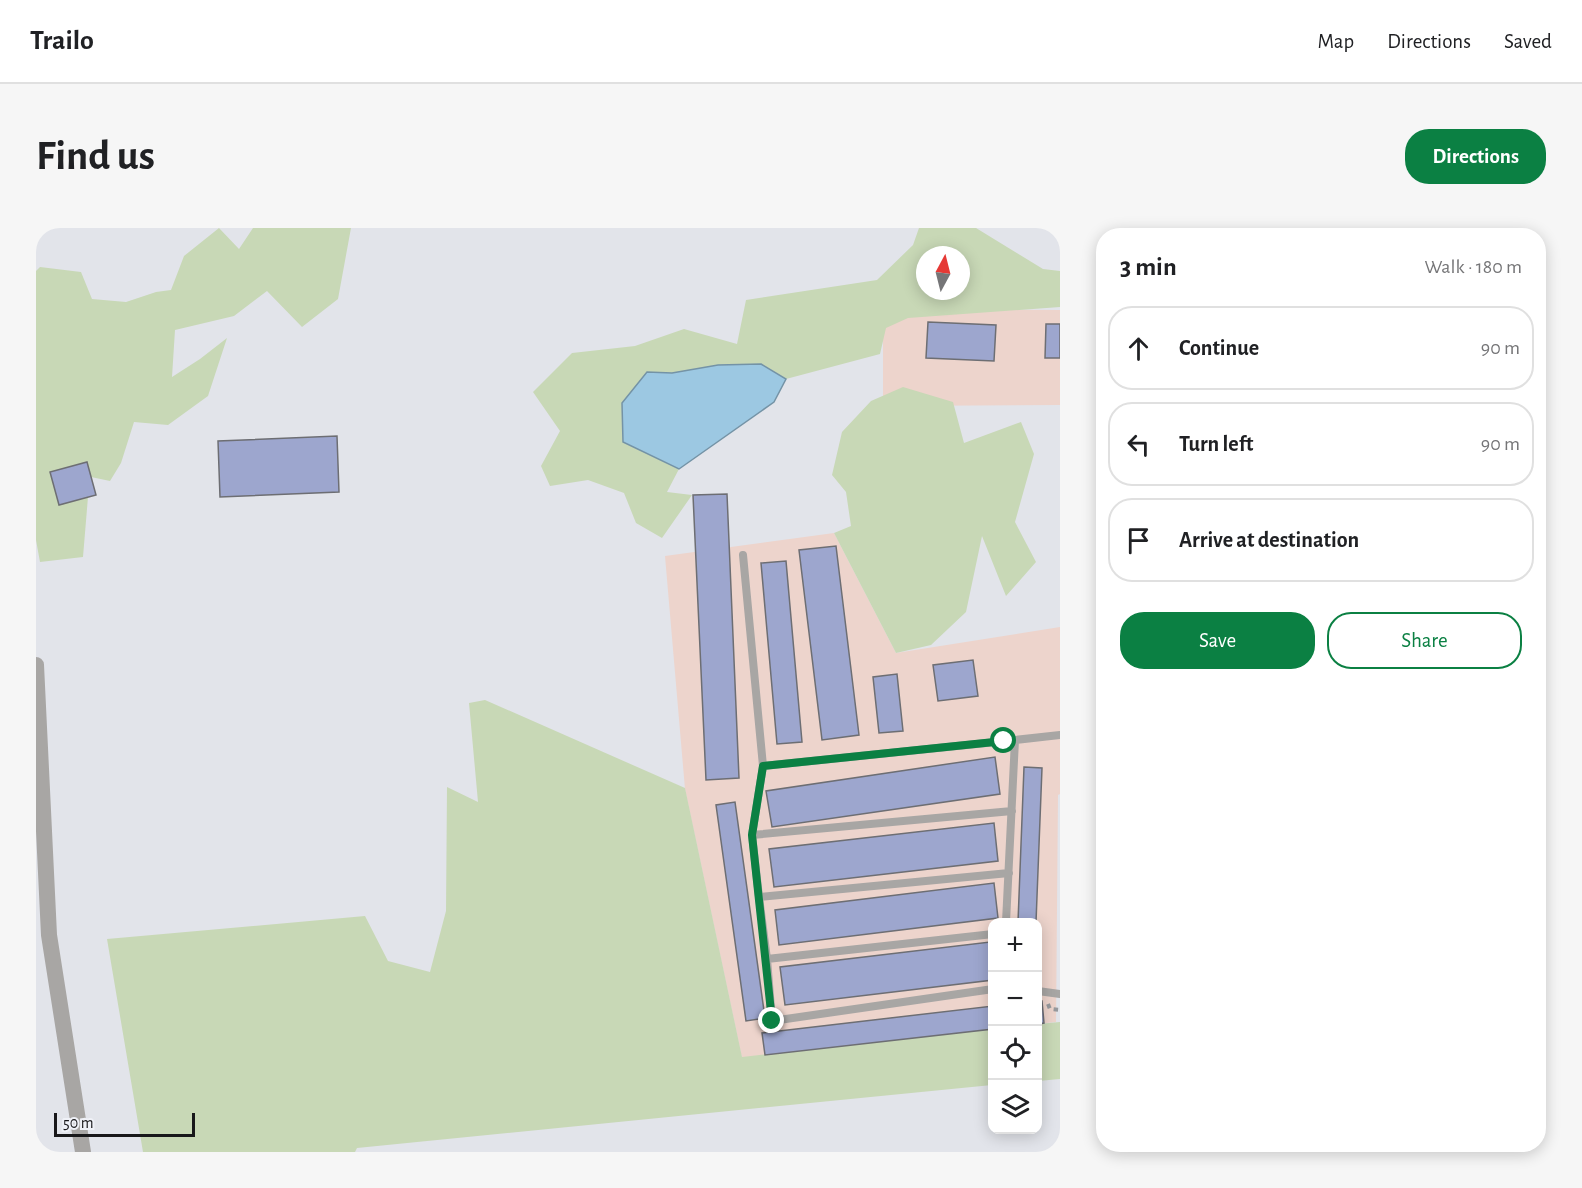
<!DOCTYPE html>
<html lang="en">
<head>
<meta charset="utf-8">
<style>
  body { margin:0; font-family:"Alegreya Sans",sans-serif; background:#f6f6f6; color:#202124 }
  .controls { position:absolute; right:18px; bottom:18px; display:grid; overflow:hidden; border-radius:12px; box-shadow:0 3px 15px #0003 }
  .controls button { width:54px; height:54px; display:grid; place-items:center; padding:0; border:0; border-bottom:2px solid #e0e0e0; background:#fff; color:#202124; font:30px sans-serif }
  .compass { position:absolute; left:880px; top:18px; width:54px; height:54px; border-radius:50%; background:#fff; box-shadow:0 3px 15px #0003; rotate:7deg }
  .scale { position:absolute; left:18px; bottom:15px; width:141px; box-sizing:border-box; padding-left:6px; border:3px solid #18181a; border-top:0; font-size:16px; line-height:21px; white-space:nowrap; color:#18181a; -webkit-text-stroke:4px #eff1f7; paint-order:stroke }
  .stop { position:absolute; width:18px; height:18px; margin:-14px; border:4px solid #0b8043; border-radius:50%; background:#fff }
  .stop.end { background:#0b8043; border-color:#fff; box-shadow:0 2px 6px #0008 }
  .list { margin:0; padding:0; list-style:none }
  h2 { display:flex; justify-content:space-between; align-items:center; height:78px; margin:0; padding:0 24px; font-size:26px }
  h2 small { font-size:20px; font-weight:400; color:#757577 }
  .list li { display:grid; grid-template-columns:39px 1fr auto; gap:18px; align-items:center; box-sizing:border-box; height:84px; margin:0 12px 12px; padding:0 12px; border:2px solid #e0e0e0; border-radius:24px }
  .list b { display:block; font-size:22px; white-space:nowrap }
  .list em { font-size:20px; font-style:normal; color:#757577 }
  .actions { display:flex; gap:12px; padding:18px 24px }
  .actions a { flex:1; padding:14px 0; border:2px solid #0b8043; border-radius:24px; text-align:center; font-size:21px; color:#0b8043 }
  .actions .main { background:#0b8043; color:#fff }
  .icon { flex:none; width:33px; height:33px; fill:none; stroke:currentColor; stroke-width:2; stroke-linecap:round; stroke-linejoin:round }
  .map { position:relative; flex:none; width:1024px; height:924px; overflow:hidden; border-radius:24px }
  header { display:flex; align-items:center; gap:36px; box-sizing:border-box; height:84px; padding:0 30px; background:#fff; border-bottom:2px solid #e0e0e0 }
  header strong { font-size:28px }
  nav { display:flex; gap:33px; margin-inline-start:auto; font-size:21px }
  .intro { display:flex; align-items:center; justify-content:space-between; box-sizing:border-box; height:144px; padding:0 36px }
  h1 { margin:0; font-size:42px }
  .button { padding:15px 27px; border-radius:24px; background:#0b8043; color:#fff; font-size:21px; font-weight:700 }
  main { display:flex; gap:36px; padding:0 36px }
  aside { flex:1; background:#fff; border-radius:24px; box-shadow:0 3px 15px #0003 }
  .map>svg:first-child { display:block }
</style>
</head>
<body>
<header>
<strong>Trailo</strong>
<nav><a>Map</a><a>Directions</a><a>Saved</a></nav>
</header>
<div class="intro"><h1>Find us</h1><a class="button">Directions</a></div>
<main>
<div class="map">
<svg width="1024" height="924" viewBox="0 0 1024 924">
  <rect width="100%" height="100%" fill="#e2e4ea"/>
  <path fill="#edd4cc" d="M847,81L1024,82V177L847,178Z
    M798,305L860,425L1024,399V566L1022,567L1020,794L1002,796V694H957L956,801L706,830L649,561L629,328Z"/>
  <path fill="#c8d8b6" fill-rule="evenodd" d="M183,0L203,21L217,0H315L302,71L266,99L231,63L198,88L139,102L136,149L164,131L191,110L172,168L132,197L98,194L85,235L74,253L55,249L51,234L14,244L23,277L52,269L47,329L4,334L0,312V43L4,39L45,44L56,71L90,74L120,64L135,62L148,28Z
    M883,0H940L1007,41L1024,43V79L872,90L850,100L844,126L750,151L725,136L682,137L636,145L611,144L590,215L643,241L631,264L656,267L626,310L600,295L588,265L552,252L514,258L505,238L524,203L497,164L536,125L599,118L648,101L701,116L710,72L841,52L877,17ZM889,27H925V63H889Z
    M867,159L917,174L928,215L985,194L998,226L979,294L1000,334L970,368L946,308L930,384L895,417L860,425L798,305L815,298L810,264L796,247L806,204L835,173Z
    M449,472L649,560L706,829L956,801V857L321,920L319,924H107L71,711L329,688L352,733L394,744L410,683L411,559L442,574L433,475Z
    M1024,794V851L1002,853V796Z"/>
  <path fill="#9cc8e2" stroke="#7493a6" stroke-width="1.5" d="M725,136L750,151L738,174L643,241L587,214L586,175L611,144L636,145L682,137Z"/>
  <path fill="#9da6ce" stroke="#6d6e73" stroke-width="1.5" d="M892,94L960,97L958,133L890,130Z
    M1010,96H1024V130H1009Z
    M301,208L303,264L184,269L182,213Z
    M51,234L60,267L23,277L14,244Z
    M691,266L703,550L670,552L657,267Z
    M800,318L823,507L786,512L763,322Z
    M750,333L766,514L741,516L725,335Z
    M937,432L942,468L902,473L897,437Z
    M861,446L867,503L843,505L837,449Z
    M959,529L964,566L736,599L730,563Z
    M988,539L1006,540L1000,694H982Z
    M699,574L729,790L710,793L680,577Z
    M958,595L962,633L738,659L733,621Z
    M958,655L962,690L743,717L739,682Z
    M954,714L957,752L749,777L744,739Z
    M1002,773H1006L1008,795L1002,796Z
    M957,778V801L729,827L726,805Z"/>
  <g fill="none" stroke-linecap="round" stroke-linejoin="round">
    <path stroke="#97999d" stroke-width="4" stroke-dasharray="4.5 4.5" stroke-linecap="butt" d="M1012,776L1014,781L1024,782"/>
    <path stroke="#a8a6a4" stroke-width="8" d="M707,327L727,538
      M716,607L727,538L979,512
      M723,669L716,607L976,583
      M970,694L979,512L1024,507
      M957,706L731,731L736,793L957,761
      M731,731L723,669L973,645
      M1002,763L1024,766"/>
    <path stroke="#a8a6a4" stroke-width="16" d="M0,437L13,707L47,924"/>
  </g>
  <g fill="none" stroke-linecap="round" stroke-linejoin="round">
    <path stroke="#0b8043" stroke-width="8" d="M736,793L716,607L727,538L968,513"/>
  </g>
</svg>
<div class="controls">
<button>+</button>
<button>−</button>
<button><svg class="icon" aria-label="locate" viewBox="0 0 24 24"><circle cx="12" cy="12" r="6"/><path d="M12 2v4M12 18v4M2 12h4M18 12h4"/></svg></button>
<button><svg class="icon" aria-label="layers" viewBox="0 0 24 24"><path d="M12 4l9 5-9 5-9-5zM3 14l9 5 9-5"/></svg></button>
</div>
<svg class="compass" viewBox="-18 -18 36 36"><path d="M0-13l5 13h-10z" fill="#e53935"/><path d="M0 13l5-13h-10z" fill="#757577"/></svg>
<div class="scale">50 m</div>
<div class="stop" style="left:968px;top:513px"></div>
<div class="stop end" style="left:736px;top:793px"></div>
</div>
<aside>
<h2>3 min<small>Walk · 180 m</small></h2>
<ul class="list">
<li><svg class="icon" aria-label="ahead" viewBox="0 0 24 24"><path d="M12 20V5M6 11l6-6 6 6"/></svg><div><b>Continue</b></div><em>90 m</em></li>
<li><svg class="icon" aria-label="left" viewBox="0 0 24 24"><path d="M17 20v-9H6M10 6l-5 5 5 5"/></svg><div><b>Turn left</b></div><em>90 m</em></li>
<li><svg class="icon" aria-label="arrive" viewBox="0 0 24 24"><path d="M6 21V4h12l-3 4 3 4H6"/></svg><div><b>Arrive at destination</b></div></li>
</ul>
<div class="actions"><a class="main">Save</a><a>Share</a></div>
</aside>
</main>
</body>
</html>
